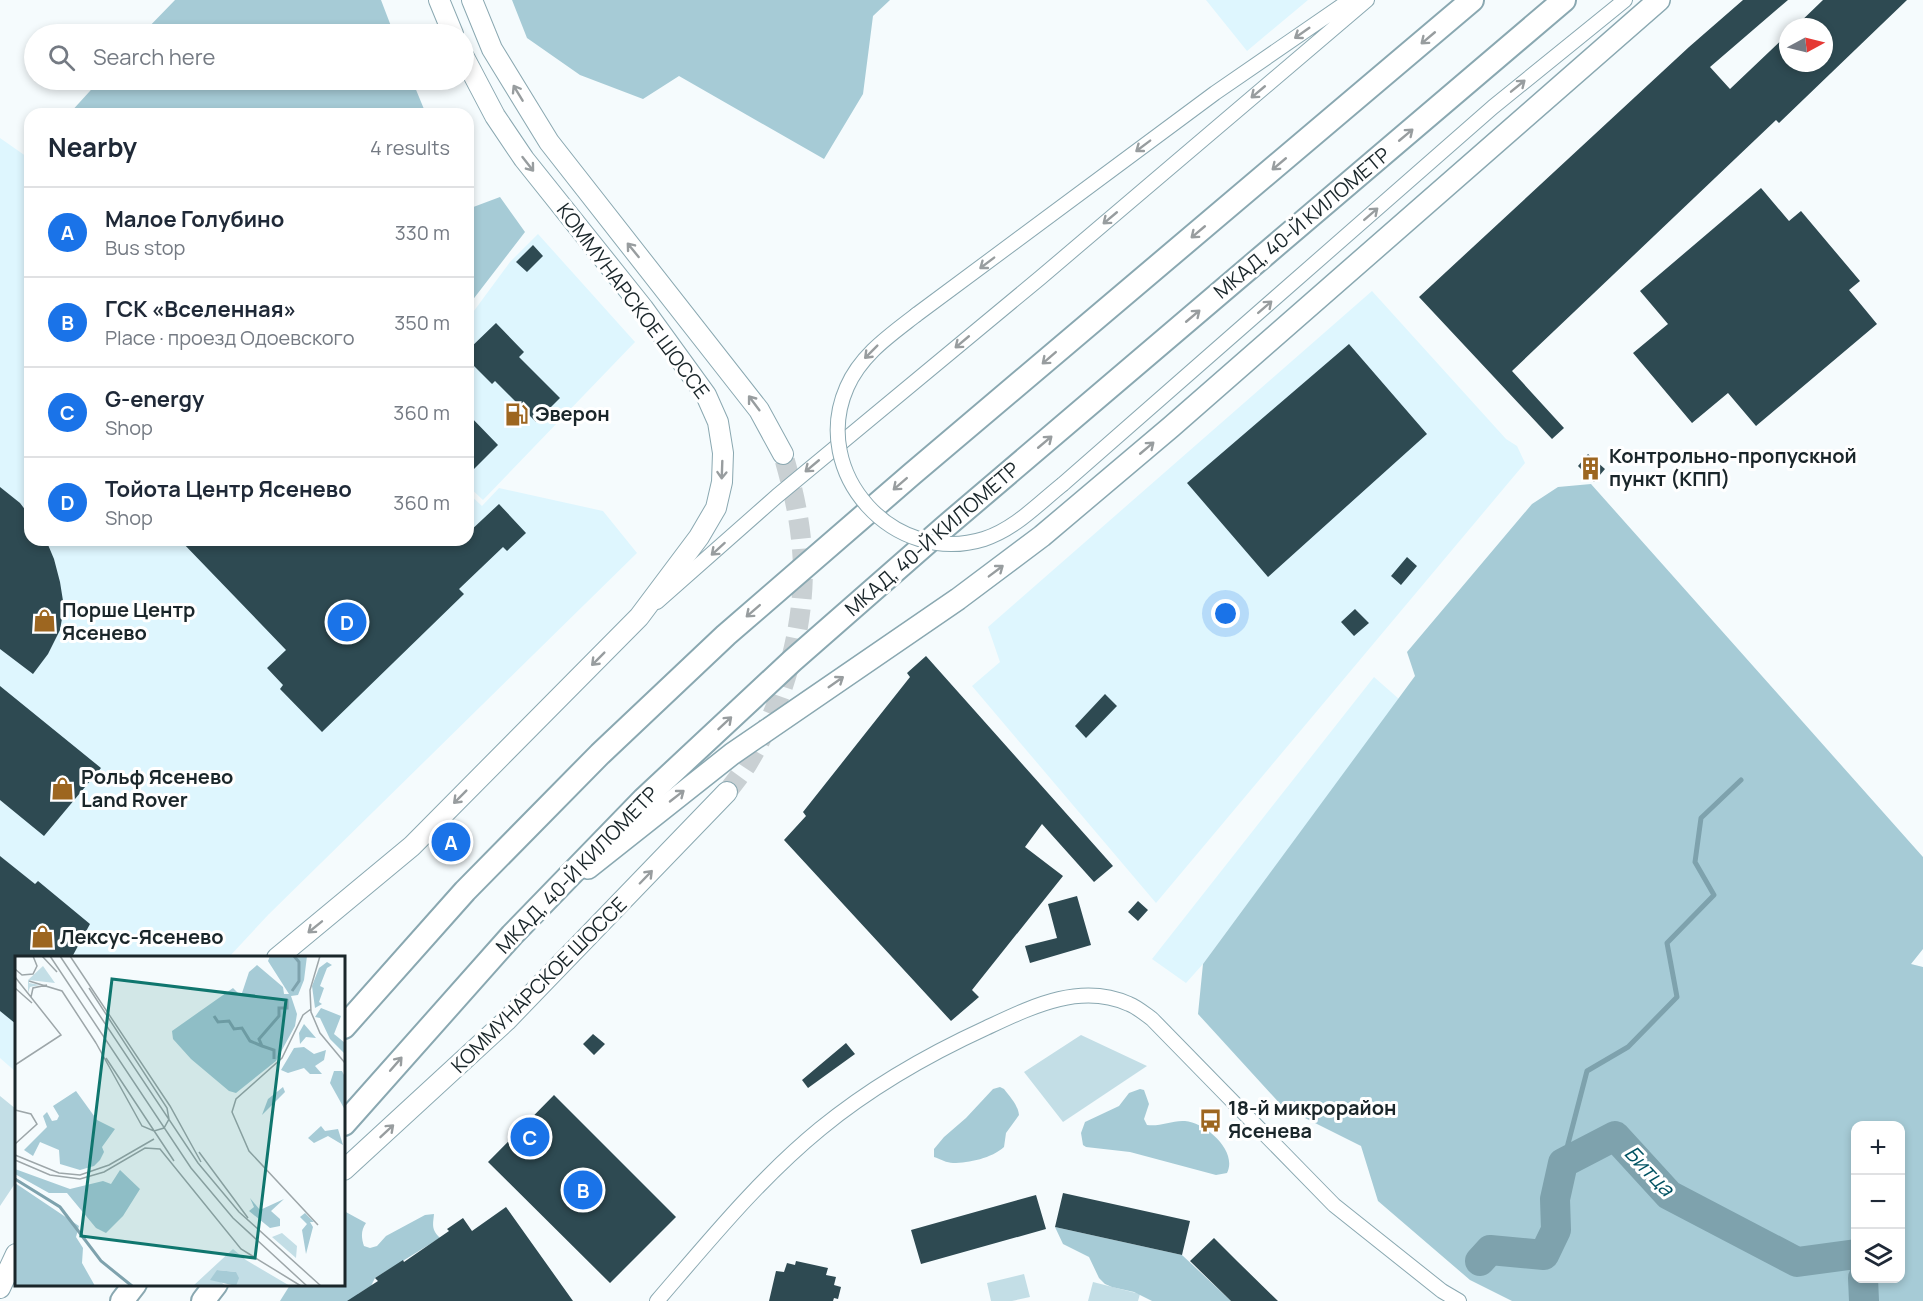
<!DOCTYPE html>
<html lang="en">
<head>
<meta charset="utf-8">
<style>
  body { margin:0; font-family:Manrope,sans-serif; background:#f2f2f3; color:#1f2937 }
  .controls { position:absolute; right:18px; bottom:18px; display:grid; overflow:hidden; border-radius:12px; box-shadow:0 3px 9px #0003 }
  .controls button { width:54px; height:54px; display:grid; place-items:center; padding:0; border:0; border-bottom:2px solid #e0e1e3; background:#fff; color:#1f2937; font:30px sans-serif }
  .compass { position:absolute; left:1779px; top:18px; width:54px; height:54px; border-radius:50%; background:#fff; box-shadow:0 3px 9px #0003; rotate:83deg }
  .you { position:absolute; left:1226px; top:614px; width:21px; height:21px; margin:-15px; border:4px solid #fff; border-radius:50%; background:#1a73e8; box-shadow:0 0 0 9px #1a73e833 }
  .badge { display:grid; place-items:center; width:39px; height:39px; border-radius:50%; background:#1a73e8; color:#fff; font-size:20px; font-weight:700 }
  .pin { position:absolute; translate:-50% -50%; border:3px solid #fff; box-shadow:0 2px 6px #0006 }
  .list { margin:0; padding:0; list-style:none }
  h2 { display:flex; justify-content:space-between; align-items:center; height:78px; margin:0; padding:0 24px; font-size:26px }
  h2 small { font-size:20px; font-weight:400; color:#747a83 }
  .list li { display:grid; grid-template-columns:39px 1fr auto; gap:18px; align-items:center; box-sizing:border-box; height:90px; padding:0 24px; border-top:2px solid #e0e1e3 }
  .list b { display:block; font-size:22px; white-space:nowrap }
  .list p { margin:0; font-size:20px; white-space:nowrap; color:#747a83 }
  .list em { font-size:20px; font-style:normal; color:#747a83 }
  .icon { flex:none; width:33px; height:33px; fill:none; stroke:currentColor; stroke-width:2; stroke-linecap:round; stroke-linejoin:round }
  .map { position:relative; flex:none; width:1923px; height:1301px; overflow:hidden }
  .search { position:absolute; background:#fff; box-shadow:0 3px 9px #0003; left:24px; top:24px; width:450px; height:66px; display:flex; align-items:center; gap:15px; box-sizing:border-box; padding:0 21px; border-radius:33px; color:#747a83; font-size:22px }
  .panel { position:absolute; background:#fff; box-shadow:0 3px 9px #0003; left:24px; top:108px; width:450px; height:438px; border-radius:18px }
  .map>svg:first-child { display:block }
</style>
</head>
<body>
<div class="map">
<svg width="1923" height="1301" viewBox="0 0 1923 1301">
  <rect width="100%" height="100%" fill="#f5fbfd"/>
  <path fill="#def6fe" d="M1206,0H1308L1247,51Z
    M0,138L30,159V540H468V493L482,506L499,488L603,511L637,553L268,915L229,957L16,958V1072L0,1058Z
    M538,234L635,342L483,500L468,486V319L510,262Z
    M1372,291L1506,439L1517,446L1525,463L1156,903L972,686L1000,662L988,627Z
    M1374,677L1399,699L1203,964L1186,983L1152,959Z"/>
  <path fill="#c3dee6" d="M1081,1035L1147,1066L1063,1122L1024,1072Z
    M0,1096L16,1109V1182L0,1206Z
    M1024,1274L1030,1297L1012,1301H991L987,1283Z
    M1093,1282L1140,1294L1138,1301H1088Z"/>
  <path fill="#a6cbd6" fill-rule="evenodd" d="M175,0H381L394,34H142Z
    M512,0H890L873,16L863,94L824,159L679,76L643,99L580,75L527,38Z
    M100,80H412L426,114H69Z
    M500,197L525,232L468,306V209Z
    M1591,484L1923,857V949L1911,964L1923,967V1301H1512L1470,1280L1378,1201L1361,1146L1283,1107L1198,1014L1203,964L1415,676L1407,652L1532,504L1558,487ZM1856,1126H1900V1278H1856Z
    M1000,1087L1004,1089C1010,1097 1018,1105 1019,1115L1006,1133L1004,1147C992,1158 969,1163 953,1163C947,1163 940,1159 934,1157V1149L944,1137L966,1118L993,1089Z
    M1140,1089L1144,1090L1149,1104L1144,1119L1147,1125C1160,1127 1172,1120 1185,1121C1206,1123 1238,1151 1227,1173L1216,1175L1130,1152L1086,1147L1083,1145L1081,1133L1085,1122L1119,1106L1129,1093Z
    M344,1211L366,1223C361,1230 361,1237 364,1246L370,1248L377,1246L386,1236L425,1215L434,1214C433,1225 431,1229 440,1238L375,1278L371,1286L358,1294L362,1301H280L290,1285L344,1284Z
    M1055,1227L1182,1255L1231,1301H1152L1134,1292L1112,1287L1105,1284L1099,1278L1089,1257L1063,1244Z"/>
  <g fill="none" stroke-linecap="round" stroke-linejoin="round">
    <path stroke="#7ea2ad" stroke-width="5" d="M1563,1163L1587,1071L1628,1047L1677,997L1667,943L1714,895L1695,862L1701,818L1741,780"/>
    <path stroke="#7ea2ad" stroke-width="30" d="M1480,1261L1490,1250L1544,1255L1556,1230L1555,1199L1563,1163L1615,1136L1669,1195L1797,1262L1856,1254
      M1863,1278L1864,1301"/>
  </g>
  <path fill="#2e4a52" d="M1743,0H1788L1710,67L1730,89L1788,34V63H1824V27H1795L1823,0H1907L1779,123L1776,120L1512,371L1564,428L1552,439L1419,297L1689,47Z
    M1761,188L1789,221L1801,211L1860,281L1849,290L1877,324L1756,426L1728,393L1692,423L1633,353L1668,324L1640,291Z
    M533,245L543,256L527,272L516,262Z
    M496,323L524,352L519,357L560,398L536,422L495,381L492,384L468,360V350Z
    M1349,344L1427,434L1268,577L1187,483Z
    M468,414L498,445L468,475Z
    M1588,454L1605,469L1594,482L1578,466Z
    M0,487L20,503L30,516V540H46L54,559L60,582L64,607L60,630L48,654L33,674L0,649Z
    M499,504L526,533L507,551L503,547L459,589L464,594L322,732L280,689L283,685L267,668L286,650L180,540H468V533Z
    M1407,557L1417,566L1401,585L1391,576Z
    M1355,609L1369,623L1354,636L1341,622Z
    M926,656L1113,866L1094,882L1042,824L1025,847L1063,876L972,990L979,997L951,1021L784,840L806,816L803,812L910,677L907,673Z
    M0,686L101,768L44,836L0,800Z
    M1105,694L1117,706L1086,738L1075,726Z
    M0,856L35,884L38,881L90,924L72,957H16V1024L0,1011Z
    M1077,896L1091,945L1030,963L1025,946L1057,938L1048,904Z
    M1138,901L1148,910L1138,921L1128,912Z
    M593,1034L605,1044L594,1055L583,1044Z
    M846,1043L855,1054L808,1088L802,1080Z
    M554,1095L676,1217L610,1283L488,1162Z
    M1063,1193L1190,1221L1182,1255L1055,1227Z
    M1036,1195L1046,1229L921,1264L911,1230Z
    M506,1207L573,1301H347L378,1281L375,1278L403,1260L404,1262L449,1231L447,1229L463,1218L472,1231Z
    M1214,1238L1237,1261L1278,1301H1231L1190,1261Z
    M796,1261L828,1268L826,1275L836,1277L834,1285L841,1287L838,1299L834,1298L833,1301H769L776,1271L784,1272L787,1263L795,1265Z"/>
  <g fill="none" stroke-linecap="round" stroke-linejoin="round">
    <path stroke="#c9d0d3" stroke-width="20" stroke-dasharray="20 10" stroke-linecap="butt" d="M727,792C734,783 742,773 748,763C786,700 810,612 801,539C798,510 791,482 783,454"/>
    <defs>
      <path id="minor" d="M916,315L1215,93L1350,0
        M1063,484L1493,107L1625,0
        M657,602L777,496L1040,278L1367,0
        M657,1301C708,1242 759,1179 820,1129C870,1088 927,1055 986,1028C1031,1007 1080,982 1129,1004C1137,1007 1145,1014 1152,1019L1334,1205L1442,1291L1459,1301"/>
      <path id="secondary" d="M439,0L453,34
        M472,0L492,49L549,142L759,410L783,454
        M277,958L412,846L639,617L699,537L716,508L722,482L723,453L718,422L706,395L643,308L524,159L495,116L464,57
        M344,1170L506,1021L727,792
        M0,1288L16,1254"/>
      <path id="primary" d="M588,868L732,754L958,599L1042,536L1171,427L1659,0"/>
      <path id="trunk" d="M344,1027L465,891L600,754L726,635L912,474L1472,0
        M344,1124L512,935L644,799L792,661L945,527L1564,0
        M122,1301L135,1284
        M203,1301L216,1284"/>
    </defs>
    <use href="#minor" stroke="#8aa8b1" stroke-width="16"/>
    <use href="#secondary" stroke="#8aa8b1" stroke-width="22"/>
    <use href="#primary" stroke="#8aa8b1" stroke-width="24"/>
    <use href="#trunk" stroke="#8aa8b1" stroke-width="26"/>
    <use href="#minor" stroke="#fff" stroke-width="14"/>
    <use href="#secondary" stroke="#fff" stroke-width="20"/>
    <use href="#primary" stroke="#fff" stroke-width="21"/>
    <use href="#trunk" stroke="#fff" stroke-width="22"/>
    <defs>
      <path id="minor-bridge" d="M916,315C889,336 861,355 847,387C809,473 894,567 984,539C1015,529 1038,504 1063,484"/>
    </defs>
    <use href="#minor-bridge" stroke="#8aa8b1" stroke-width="16" stroke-linecap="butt"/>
    <use href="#minor-bridge" stroke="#fff" stroke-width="14"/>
  </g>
  <defs><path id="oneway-shaft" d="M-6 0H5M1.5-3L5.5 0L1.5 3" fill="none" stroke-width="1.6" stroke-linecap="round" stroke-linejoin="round" transform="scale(1.5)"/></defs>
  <g stroke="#989d9f">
    <use href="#oneway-shaft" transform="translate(1302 33) rotate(145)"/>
    <use href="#oneway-shaft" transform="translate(1428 38) rotate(140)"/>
    <use href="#oneway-shaft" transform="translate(1518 86) rotate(-39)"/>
    <use href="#oneway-shaft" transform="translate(1258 92) rotate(140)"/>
    <use href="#oneway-shaft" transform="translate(518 93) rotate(-121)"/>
    <use href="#oneway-shaft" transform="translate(1406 135) rotate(-40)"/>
    <use href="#oneway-shaft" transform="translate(1143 146) rotate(143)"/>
    <use href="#oneway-shaft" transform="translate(528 164) rotate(52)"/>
    <use href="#oneway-shaft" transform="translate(1279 164) rotate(140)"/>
    <use href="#oneway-shaft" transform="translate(1371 214) rotate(-41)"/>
    <use href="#oneway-shaft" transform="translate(1110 218) rotate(140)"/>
    <use href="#oneway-shaft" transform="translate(1198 232) rotate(140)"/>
    <use href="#oneway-shaft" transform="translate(633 250) rotate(-129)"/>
    <use href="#oneway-shaft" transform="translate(987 263) rotate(143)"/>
    <use href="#oneway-shaft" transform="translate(1265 307) rotate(-41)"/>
    <use href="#oneway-shaft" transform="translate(1193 316) rotate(-40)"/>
    <use href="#oneway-shaft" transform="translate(962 342) rotate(140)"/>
    <use href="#oneway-shaft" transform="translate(871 352) rotate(135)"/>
    <use href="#oneway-shaft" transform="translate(1049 358) rotate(139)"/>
    <use href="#oneway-shaft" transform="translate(754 403) rotate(-127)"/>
    <use href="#oneway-shaft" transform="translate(1045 442) rotate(-40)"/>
    <use href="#oneway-shaft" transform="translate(1147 448) rotate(-40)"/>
    <use href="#oneway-shaft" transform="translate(812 466) rotate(140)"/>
    <use href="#oneway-shaft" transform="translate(722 470) rotate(92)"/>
    <use href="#oneway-shaft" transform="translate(900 484) rotate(139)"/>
    <use href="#oneway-shaft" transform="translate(718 549) rotate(138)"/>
    <use href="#oneway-shaft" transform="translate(996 571) rotate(-37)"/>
    <use href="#oneway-shaft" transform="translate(753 611) rotate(139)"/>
    <use href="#oneway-shaft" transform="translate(598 659) rotate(135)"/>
    <use href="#oneway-shaft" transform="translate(836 682) rotate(-35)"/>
    <use href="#oneway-shaft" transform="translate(725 723) rotate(-43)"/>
    <use href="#oneway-shaft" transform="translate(677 796) rotate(-38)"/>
    <use href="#oneway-shaft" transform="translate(460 797) rotate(135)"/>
    <use href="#oneway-shaft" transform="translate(646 877) rotate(-46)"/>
    <use href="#oneway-shaft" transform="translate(315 927) rotate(141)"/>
    <use href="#oneway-shaft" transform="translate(396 1064) rotate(-49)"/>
    <use href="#oneway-shaft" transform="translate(387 1131) rotate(-43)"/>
  </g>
  <defs>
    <symbol id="fuel-bare" viewBox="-9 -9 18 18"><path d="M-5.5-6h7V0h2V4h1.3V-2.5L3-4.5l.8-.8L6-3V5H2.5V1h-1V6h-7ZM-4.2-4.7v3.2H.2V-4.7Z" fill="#9d6620" stroke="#fff" stroke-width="2.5" paint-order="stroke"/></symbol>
    <symbol id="building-bare" viewBox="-9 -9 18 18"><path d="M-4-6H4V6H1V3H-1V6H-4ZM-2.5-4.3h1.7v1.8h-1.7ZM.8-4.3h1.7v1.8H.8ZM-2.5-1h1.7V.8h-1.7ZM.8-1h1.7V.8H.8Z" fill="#9d6620" stroke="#fff" stroke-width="2.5" paint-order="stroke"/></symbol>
    <symbol id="shop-bare" viewBox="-9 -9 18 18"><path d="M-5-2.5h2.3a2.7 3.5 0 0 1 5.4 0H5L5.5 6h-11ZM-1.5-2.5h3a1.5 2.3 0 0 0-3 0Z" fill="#9d6620" stroke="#fff" stroke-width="2.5" paint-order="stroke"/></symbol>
    <symbol id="bus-bare" viewBox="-9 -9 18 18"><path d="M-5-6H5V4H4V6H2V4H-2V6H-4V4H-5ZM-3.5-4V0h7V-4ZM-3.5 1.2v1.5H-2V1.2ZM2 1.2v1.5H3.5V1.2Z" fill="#9d6620" stroke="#fff" stroke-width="2.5" paint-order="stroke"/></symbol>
  </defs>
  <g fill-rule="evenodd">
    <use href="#fuel-bare" x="500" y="398" width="33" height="33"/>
    <use href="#building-bare" x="1574" y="452" width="33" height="33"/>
    <use href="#shop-bare" x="28" y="604" width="33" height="33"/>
    <use href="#shop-bare" x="46" y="772" width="33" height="33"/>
    <use href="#shop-bare" x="26" y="920" width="33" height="33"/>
    <use href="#bus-bare" x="1194" y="1104" width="33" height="33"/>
  </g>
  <g text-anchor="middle" stroke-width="6" stroke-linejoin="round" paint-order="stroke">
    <g font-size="20" fill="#1a262a" stroke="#fff">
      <text transform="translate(1302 223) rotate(-40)" y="7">МКАД, 40-Й КИЛОМЕТР</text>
      <text transform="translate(633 301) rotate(53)" y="7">КОММУНАРСКОЕ ШОССЕ</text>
      <text transform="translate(932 539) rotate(-41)" y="7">МКАД, 40-Й КИЛОМЕТР</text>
      <text transform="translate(577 870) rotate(-46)" y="7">МКАД, 40-Й КИЛОМЕТР</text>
      <text transform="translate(539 985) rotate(-45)" y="7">КОММУНАРСКОЕ ШОССЕ</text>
    </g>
    <g font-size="20" font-weight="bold" fill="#1a262a" stroke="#fff" text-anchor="start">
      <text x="535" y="421">Эверон</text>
      <text x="1609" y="463">Контрольно-пропускной<tspan x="1609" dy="23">пункт (КПП)</tspan></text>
      <text x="62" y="617">Порше Центр<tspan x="62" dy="23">Ясенево</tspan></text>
      <text x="81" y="784">Рольф Ясенево<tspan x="81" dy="23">Land Rover</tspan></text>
      <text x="60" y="944">Лексус-Ясенево</text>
      <text x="1228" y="1115">18-й микрорайон<tspan x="1228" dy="23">Ясенева</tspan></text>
    </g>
    <g font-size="21" font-style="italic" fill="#005262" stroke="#fff">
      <text transform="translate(1649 1171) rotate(46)" y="7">Битца</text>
    </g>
  </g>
  <g transform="translate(15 956)">
    <rect width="330" height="330" fill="#f5fbfd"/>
    <path d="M28,10L40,27L14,24V27L25,29L15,31L13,37V24ZM267,277L282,290L281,302L257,281ZM218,293L231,304L275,330H221V316L202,314V323L211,330H178Z" fill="#c3dee6"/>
    <path d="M255,0H292L289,24L283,39L276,40L282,58L280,70L261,105L221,137L214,135L176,103L158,83L157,75L218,32L226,40L234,16L242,9L268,31L269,38H274L253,5ZM312,6L317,9L312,12L305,30L309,32L304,46L307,48L300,52L297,30L304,12ZM306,52L326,60L319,78L330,87V98L315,83L305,62L300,61ZM289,68L301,82L291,81L285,88L284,77ZM289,91L299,98L311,94L309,104L300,110L307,118H295L289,112L273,117L266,114L279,92ZM319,115H327L330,121V154L315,127ZM268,131L270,136L247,159L253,143ZM61,135L82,164L100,173L87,191L89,196L85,204L79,210L65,214L45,208L44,194L25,186L18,200L9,194L32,171L28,160L32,156L37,165L42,164L44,160L38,150ZM306,170L310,175L323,173L328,189L313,180L299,187L293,182ZM0,213L55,233L88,225L96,228L105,214L125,233L108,260L91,277L81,272L52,237H34L0,218ZM0,227L64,270L61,281L68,292L67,307L80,330H0ZM235,242L245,254L269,243L256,255L265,263V270L255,272L234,255L239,251ZM290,257L299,266H295L298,271L291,298L287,274L292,268L285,261ZM202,314L221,316L224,322L221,330L195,324Z" fill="#a6cbd6"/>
    <path fill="none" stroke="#7ea2ad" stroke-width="3" d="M277,35L284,25V6L279,0M199,60L203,66L214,65L219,73L227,72L235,85L247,90M259,103V94L247,90L244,83L264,60V52H272V43M0,223L45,251L86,305L117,330"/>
    <path fill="none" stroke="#9da6a9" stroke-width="1.5" d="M27,0L42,16M35,0L176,212L218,262L292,330M45,0L183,207L224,256L306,330M55,0L155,150L186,206M305,0L295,34L296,56L305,77L330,107M0,13L7,19L18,18L22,10L18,0M0,21L46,79L0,109M14,25L47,35L81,87M0,32L17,47M74,32L152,152L154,163L149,172L139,175L127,170L81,87M16,41L18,32L32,29M296,53L288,59L267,102L221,143L217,156L234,195L303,269M91,102L159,205M0,154L16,158L22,168L0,188M184,196L233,262M0,199L44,217L65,219L94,209L139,183M0,204L35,219L65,223L89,216L130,192L145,193L226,293L286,330"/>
    <path fill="#0f766e" fill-opacity="0.15" stroke="#0f766e" stroke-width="3" d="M97,23L271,44L240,302L66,280Z"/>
    <rect width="330" height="330" fill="none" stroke="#1a262a" stroke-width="3"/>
  </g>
</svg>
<div class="controls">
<button>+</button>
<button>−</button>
<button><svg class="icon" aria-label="layers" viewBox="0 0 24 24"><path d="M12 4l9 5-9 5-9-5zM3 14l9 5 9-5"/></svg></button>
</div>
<svg class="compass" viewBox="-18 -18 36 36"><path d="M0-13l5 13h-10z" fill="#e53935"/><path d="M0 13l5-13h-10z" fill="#747a83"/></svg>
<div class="you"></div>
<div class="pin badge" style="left:451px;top:842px">A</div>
<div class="pin badge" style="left:583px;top:1190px">B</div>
<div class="pin badge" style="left:530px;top:1137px">C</div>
<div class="pin badge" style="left:347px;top:622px">D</div>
<div class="search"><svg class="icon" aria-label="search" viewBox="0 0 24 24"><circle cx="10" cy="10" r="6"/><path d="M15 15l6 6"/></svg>Search here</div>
<section class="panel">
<h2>Nearby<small>4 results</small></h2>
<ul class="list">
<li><span class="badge">A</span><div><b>Малое Голубино</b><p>Bus stop</p></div><em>330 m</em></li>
<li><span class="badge">B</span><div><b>ГСК «Вселенная»</b><p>Place · проезд Одоевского</p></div><em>350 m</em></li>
<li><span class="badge">C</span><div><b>G-energy</b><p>Shop</p></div><em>360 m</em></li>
<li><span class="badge">D</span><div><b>Тойота Центр Ясенево</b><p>Shop</p></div><em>360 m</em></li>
</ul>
</section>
</div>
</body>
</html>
